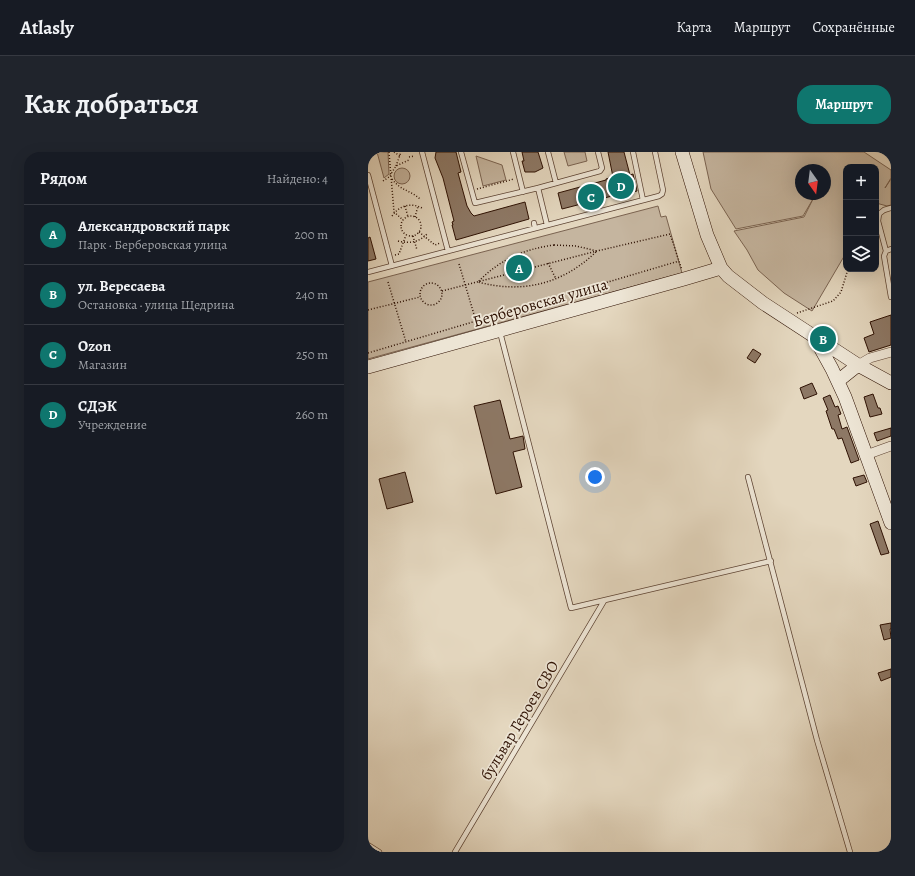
<!DOCTYPE html>
<html lang="ru">
<head>
<meta charset="utf-8">
<style>
  body { margin:0; font-family:Alegreya,serif; background:#20242c; color:#f1f3f6 }
  .controls { position:absolute; right:12px; top:12px; display:grid; overflow:hidden; border-radius:8px; box-shadow:0 4px 16px #0002 }
  .controls button { width:36px; height:36px; display:grid; place-items:center; padding:0; border:0; border-bottom:1px solid #363941; background:#171b24; color:#f1f3f6; font:20px sans-serif }
  .compass { position:absolute; left:427px; top:12px; width:36px; height:36px; border-radius:50%; background:#171b24; box-shadow:0 4px 16px #0002; rotate:166deg }
  .you { position:absolute; left:227px; top:325px; width:14px; height:14px; margin:-10px; border:3px solid #fff; border-radius:50%; background:#1a73e8; box-shadow:0 0 0 6px #1a73e833 }
  .badge { display:grid; place-items:center; width:26px; height:26px; border-radius:50%; background:#0f766e; color:#fff; font-size:13px; font-weight:700 }
  .pin { position:absolute; translate:-50% -50%; border:2px solid #fff; box-shadow:0 1px 4px #0006 }
  .list { margin:0; padding:0; list-style:none }
  h2 { display:flex; justify-content:space-between; align-items:center; height:52px; margin:0; padding:0 16px; font-size:17px }
  h2 small { font-size:13px; font-weight:400; color:#9ea1a6 }
  .list li { display:grid; grid-template-columns:26px 1fr auto; gap:12px; align-items:center; box-sizing:border-box; height:60px; padding:0 16px; border-top:1px solid #363941 }
  .list b { display:block; font-size:15px; white-space:nowrap }
  .list p { margin:0; font-size:13px; white-space:nowrap; color:#9ea1a6 }
  .list em { font-size:13px; font-style:normal; color:#9ea1a6 }
  .icon { flex:none; width:22px; height:22px; fill:none; stroke:currentColor; stroke-width:2; stroke-linecap:round; stroke-linejoin:round }
  .map { position:relative; flex:none; width:523px; height:700px; overflow:hidden; border-radius:16px }
  header { display:flex; align-items:center; gap:24px; box-sizing:border-box; height:56px; padding:0 20px; background:#171b24; border-bottom:1px solid #363941 }
  header strong { font-size:19px }
  nav { display:flex; gap:22px; margin-inline-start:auto; font-size:14px }
  .intro { display:flex; align-items:center; justify-content:space-between; box-sizing:border-box; height:96px; padding:0 24px }
  h1 { margin:0; font-size:28px }
  .button { padding:10px 18px; border-radius:16px; background:#0f766e; color:#fff; font-size:14px; font-weight:700 }
  main { display:flex; gap:24px; padding:0 24px }
  aside { flex:1; background:#171b24; border-radius:16px; box-shadow:0 4px 16px #0002 }
  .map>svg:first-child { display:block }
</style>
</head>
<body>
<header>
<strong>Atlasly</strong>
<nav><a>Карта</a><a>Маршрут</a><a>Сохранённые</a></nav>
</header>
<div class="intro"><h1>Как добраться</h1><a class="button">Маршрут</a></div>
<main>
<aside>
<h2>Рядом<small>Найдено: 4</small></h2>
<ul class="list">
<li><span class="badge">A</span><div><b>Александровский парк</b><p>Парк · Берберовская улица</p></div><em>200 m</em></li>
<li><span class="badge">B</span><div><b>ул. Вересаева</b><p>Остановка · улица Щедрина</p></div><em>240 m</em></li>
<li><span class="badge">C</span><div><b>Ozon</b><p>Магазин</p></div><em>250 m</em></li>
<li><span class="badge">D</span><div><b>СДЭК</b><p>Учреждение</p></div><em>260 m</em></li>
</ul>
</aside>
<div class="map">
<svg width="523" height="700" viewBox="0 0 523 700">
  <rect width="100%" height="100%" fill="#e4d7bf"/>
  <filter id="stains"><feTurbulence type="fractalNoise" baseFrequency=".005" numOctaves="4"/><feColorMatrix values="0 0 0 0 .2 0 0 0 0 .09 0 0 0 0 .02 0 0 0 .5 -.17"/></filter>
  <radialGradient id="worn" r=".72"><stop offset=".6" stop-color="#630" stop-opacity="0"/><stop offset="1" stop-color="#630" stop-opacity=".3"/></radialGradient>
  <path fill="#c5b59f" stroke="#7a6351" fill-rule="evenodd" d="M9,0H20L21,22L16,26Z
    M196,0H217L219,9L200,14Z
    M335,0H496L523,18V26L517,36L523,27V53L519,54L508,51V15H478V101L444,159L416,141L390,118L379,98L366,79L436,65L445,47L435,64L368,77L343,37ZM433,18H457V42H433Z
    M108,4L134,13L138,28L115,34Z
    M26 24a8 8 0 1 1 16 0a8 8 0 1 1-16 0Z
    M290,54L293,65L298,64L314,121L0,207V130Z"/>
  <path fill="#8d7865" stroke="#2e1103" d="M68,0H88L93,20L90,21L99,54L103,61L106,64L157,50L161,67L88,88L84,73H85L84,70L86,69L75,26L67,6Z
    M154,0H170L175,16L167,20H157L154,9H156Z
    M240,0H256L262,23L265,22L269,39L244,45V44L194,57L190,41L238,28V27L245,25Z
    M2,85L8,107L0,109V86Z
    M523,163V193L501,200L496,186L506,182L502,170Z
    M385,197L393,202L387,211L379,206Z
    M444,231L449,242L436,247L432,236Z
    M505,242L510,256H512L514,262L502,265L496,245Z
    M462,243L467,255L470,254L473,262L470,263L474,277L479,275L491,308L483,311L474,286L470,287L466,277H464L458,259L460,258L455,246Z
    M132,248L142,287L155,284L157,297L145,300L154,335L128,342L106,254Z
    M523,276V284L509,289L506,281Z
    M37,320L45,350L19,357L11,327Z
    M496,323L499,330L488,334L485,326Z
    M510,369L521,401L513,403L502,372Z
    M523,471V477H522L523,486L516,488L512,473Z
    M523,517V525L513,529L510,521Z"/>
  <g fill="none" stroke-linecap="round" stroke-linejoin="round">
    <defs>
      <path id="lane" d="M54,0L80,99
        M93,0L107,51L170,36
        M145,0L155,40
        M180,0L188,31
        M265,0L275,48
        M0,23L24,114
        M166,71L167,76
        M179,73L170,36L232,19L234,16L230,0
        M523,97L518,99L516,104L523,145
        M518,99L510,69L511,62L516,58L523,56
        M0,120L291,44L294,42L295,38L287,0
        M132,180L203,456L403,409
        M380,325L449,588L482,700
        M0,693L11,700
        M87,700L236,449"/>
      <path id="street" d="M490,213L502,206L523,200
        M498,303L523,294"/>
      <path id="secondary" d="M314,0L339,83L353,116L360,124L395,151L490,213L523,231
        M448,188L464,217L477,245L523,371
        M0,215L316,127L353,116
        M470,229L490,213"/>
    </defs>
    <use href="#lane" stroke="#5c4232" stroke-width="6"/>
    <use href="#street" stroke="#5c4232" stroke-width="10"/>
    <use href="#secondary" stroke="#2e1103" stroke-width="14"/>
    <path stroke="#2e1103" stroke-width="1.5" stroke-dasharray="1 2" stroke-linecap="butt" d="M21,0L26,60L35,68
      M26,0L32,4
      M41,5L46,4
      M28,14L33,0
      M24,27C33,39 42,38 52,47
      M15,29L21,25L28,14L41,8
      M109,37L146,27
      M37,54L40,65
      M24,64C31,54 42,50 54,56
      M33 74a10 10 0 1 1 20 0a10 10 0 1 1-20 0Z
      M47,65L50,54
      M51,80L67,93L72,91
      M45,84L49,98
      M30,89C42,92 52,90 60,81
      M186,93L208,94L229,99C195,132 155,142 110,130C131,108 156,97 186,93Z
      M27,103L31,102L38,83
      M180,111L188,127
      M91,112L108,169
      M20,130L38,190
      M52 142a11 11 0 1 1 22 0a11 11 0 1 1-22 0Z
      M74,139L229,99L302,82L314,118
      M0,158L52,145
      M429,161L465,149L473,140L480,117
      M0,201L311,109"/>
    <use href="#lane" stroke="#ede5d5" stroke-width="4.5"/>
    <use href="#street" stroke="#ede5d5" stroke-width="9"/>
    <use href="#secondary" stroke="#ede5d5" stroke-width="13"/>
  </g>
  <g text-anchor="middle" stroke-width="3.5" stroke-linejoin="round" paint-order="stroke">
    <g font-size="16" fill="#2e1103" stroke="#ede5d5">
      <text transform="translate(172 150) rotate(-16)" y="6">Берберовская улица</text>
      <text transform="translate(151 568) rotate(-59)" y="6">бульвар Героев СВО</text>
    </g>
  </g>
  <rect width="100%" height="100%" filter="url(#stains)"/>
  <rect width="100%" height="100%" fill="url(#worn)"/>
</svg>
<div class="controls">
<button>+</button>
<button>−</button>
<button><svg class="icon" aria-label="layers" viewBox="0 0 24 24"><path d="M12 4l9 5-9 5-9-5zM3 14l9 5 9-5"/></svg></button>
</div>
<svg class="compass" viewBox="-18 -18 36 36"><path d="M0-13l5 13h-10z" fill="#e53935"/><path d="M0 13l5-13h-10z" fill="#9ea1a6"/></svg>
<div class="you"></div>
<div class="pin badge" style="left:151px;top:116px">A</div>
<div class="pin badge" style="left:455px;top:187px">B</div>
<div class="pin badge" style="left:223px;top:45px">C</div>
<div class="pin badge" style="left:253px;top:34px">D</div>
</div>
</main>
</body>
</html>
